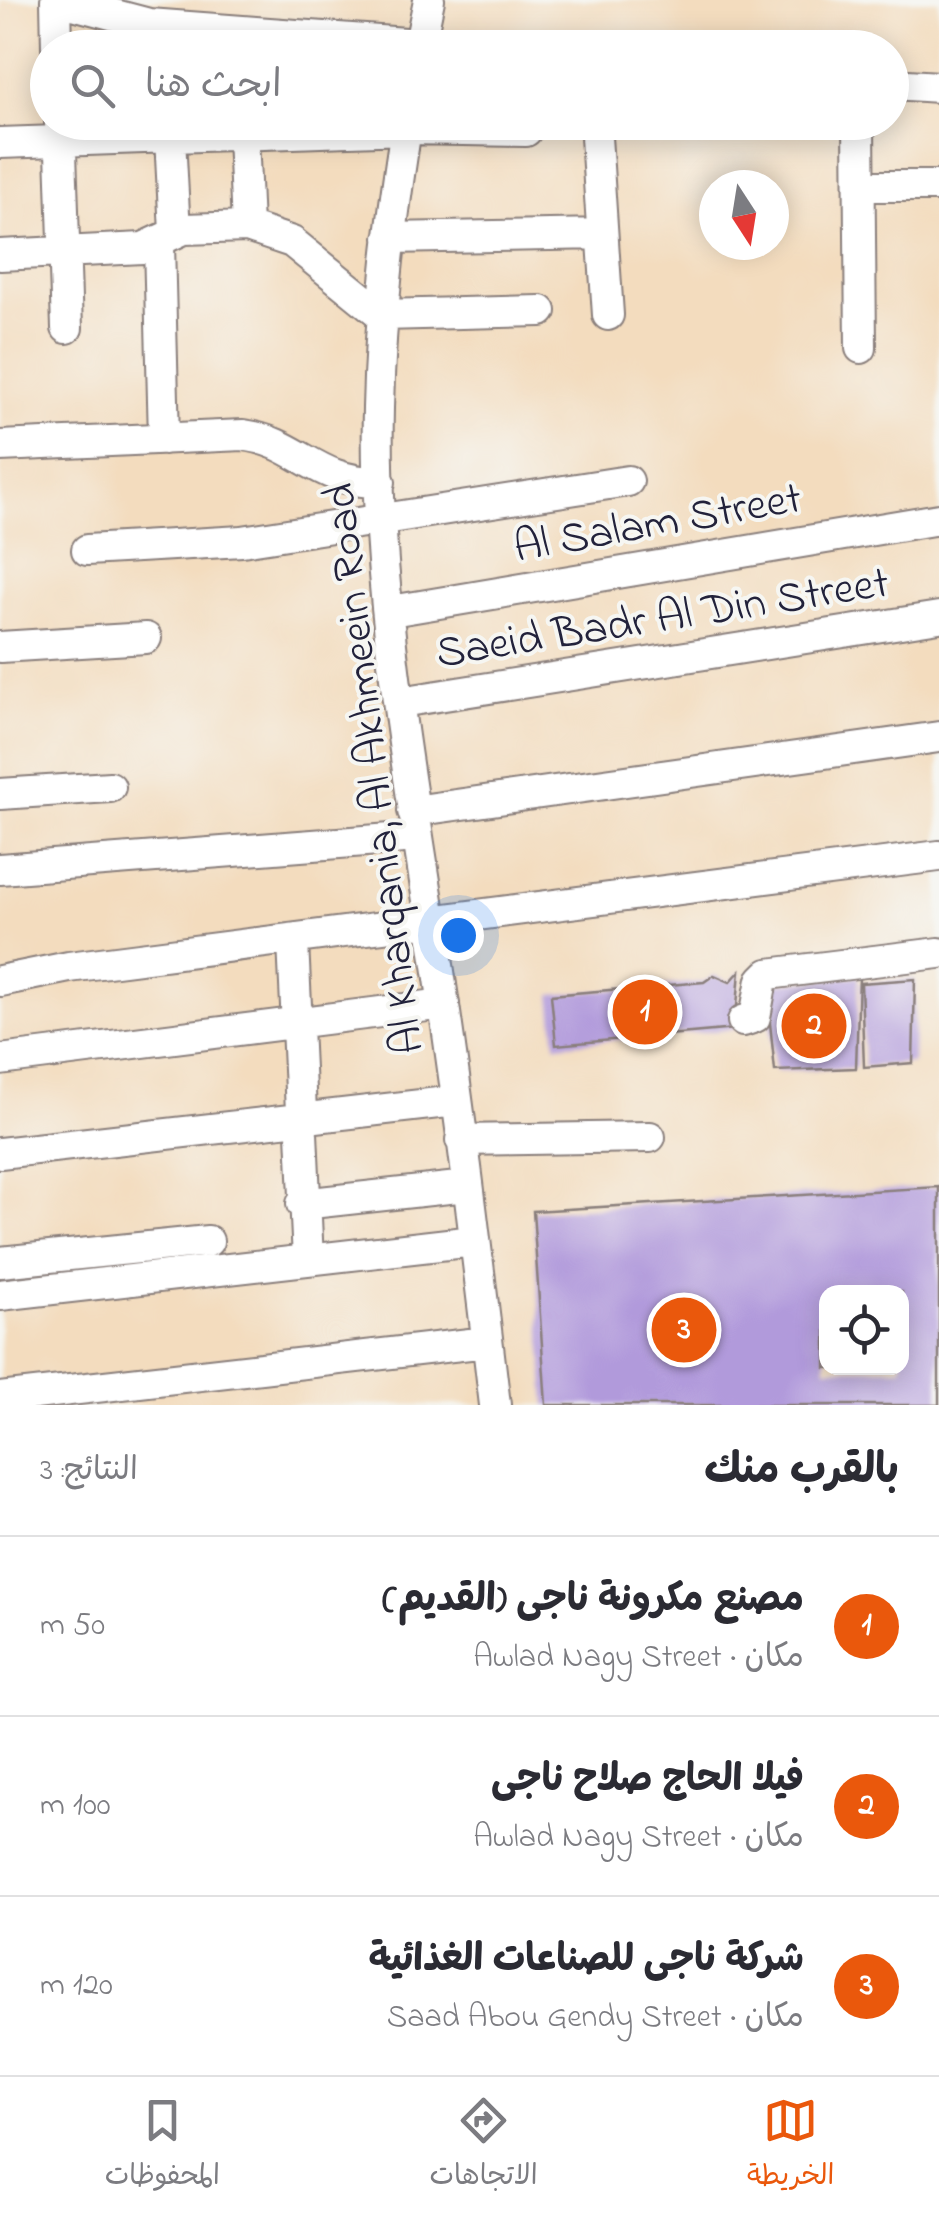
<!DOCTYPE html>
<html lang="ar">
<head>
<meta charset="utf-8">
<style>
  body { margin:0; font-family:"Indie Flower","Playpen Sans Arabic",sans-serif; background:#f2f2f3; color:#2b2b33; direction:rtl }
  .controls { position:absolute; right:30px; bottom:30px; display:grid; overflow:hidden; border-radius:20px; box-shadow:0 5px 25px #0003 }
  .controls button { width:90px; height:90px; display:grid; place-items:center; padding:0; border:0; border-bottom:2px solid #e1e1e2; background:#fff; color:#2b2b33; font:50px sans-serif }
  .compass { position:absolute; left:699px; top:170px; width:90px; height:90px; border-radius:50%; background:#fff; box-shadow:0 5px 25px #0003; rotate:168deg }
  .you { position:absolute; left:458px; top:935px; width:35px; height:35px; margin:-25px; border:8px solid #fff; border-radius:50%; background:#1a73e8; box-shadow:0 0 0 15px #1a73e833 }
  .badge { display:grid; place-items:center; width:65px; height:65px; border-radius:50%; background:#ea580c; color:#fff; font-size:32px; font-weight:700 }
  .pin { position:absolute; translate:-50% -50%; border:5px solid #fff; box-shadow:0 2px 10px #0006 }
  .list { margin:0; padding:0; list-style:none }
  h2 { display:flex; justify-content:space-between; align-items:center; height:130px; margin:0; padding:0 40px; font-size:42px }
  h2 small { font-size:32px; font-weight:400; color:#7c7c81 }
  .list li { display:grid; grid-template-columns:65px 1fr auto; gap:30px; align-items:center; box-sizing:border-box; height:180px; padding:0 40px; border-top:2px solid #e1e1e2 }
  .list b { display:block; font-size:38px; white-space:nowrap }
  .list p { margin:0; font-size:32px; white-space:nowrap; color:#7c7c81 }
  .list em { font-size:32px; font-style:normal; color:#7c7c81 }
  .icon { flex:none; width:55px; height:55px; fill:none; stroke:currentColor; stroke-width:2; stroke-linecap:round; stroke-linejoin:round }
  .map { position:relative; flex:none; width:939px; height:1405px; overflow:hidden; direction:ltr }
  .search { position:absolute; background:#fff; box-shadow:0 5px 25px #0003; left:30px; right:30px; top:30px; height:110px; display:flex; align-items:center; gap:25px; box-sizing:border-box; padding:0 35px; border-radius:55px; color:#7c7c81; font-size:38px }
  .sheet { height:670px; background:#fff }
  nav { display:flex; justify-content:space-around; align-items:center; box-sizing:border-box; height:140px; border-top:2px solid #e1e1e2; background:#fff; font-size:28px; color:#7c7c81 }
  nav a { display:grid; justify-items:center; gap:5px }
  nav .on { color:#ea580c }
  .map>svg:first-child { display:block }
</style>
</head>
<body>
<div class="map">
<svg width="939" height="1405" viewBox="0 0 939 1405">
  <rect width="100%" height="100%" fill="#f6f6f2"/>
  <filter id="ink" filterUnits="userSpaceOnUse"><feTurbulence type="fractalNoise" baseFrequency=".01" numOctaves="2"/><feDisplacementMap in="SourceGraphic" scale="20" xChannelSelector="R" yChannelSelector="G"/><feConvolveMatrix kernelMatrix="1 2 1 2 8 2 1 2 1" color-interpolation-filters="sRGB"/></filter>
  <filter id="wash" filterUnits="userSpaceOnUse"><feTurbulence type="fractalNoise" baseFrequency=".0048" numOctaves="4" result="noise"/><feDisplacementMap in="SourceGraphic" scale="40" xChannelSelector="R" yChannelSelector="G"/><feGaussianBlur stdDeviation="2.25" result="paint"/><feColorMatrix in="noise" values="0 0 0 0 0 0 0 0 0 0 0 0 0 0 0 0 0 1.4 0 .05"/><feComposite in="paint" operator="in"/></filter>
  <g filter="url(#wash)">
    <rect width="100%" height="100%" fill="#f3dcbe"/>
    <g id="blocks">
      <path fill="#b19adb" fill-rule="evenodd" d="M740,971L735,1029L556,1045L551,995L704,982L714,975L730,982Z
        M859,976L856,1068L775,1071L766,985Z
        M915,979L913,1063L864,1067L861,983Z
        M939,1187V1405H546L533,1211ZM826,1292H902V1368H826Z"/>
    </g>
  </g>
  <g filter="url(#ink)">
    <use href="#blocks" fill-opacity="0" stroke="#8a7f7c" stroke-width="2.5"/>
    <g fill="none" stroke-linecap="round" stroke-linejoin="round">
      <defs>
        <path id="street" d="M56,0L57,48
          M58,0L149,24L420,44L429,0
          M420,48H456
          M892,84L939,87
          M60,122L67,328
          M407,122C392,217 380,311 378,408C374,576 406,760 432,926C457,1085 476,1245 495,1405
          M595,122L608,315
          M859,122L861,348
          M243,136L247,227
          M170,138L175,232
          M0,143L406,129L526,131
          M860,186H939
          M390,238L602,234
          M159,244L164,439
          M0,255L143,248L184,229L247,227L292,242L382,315L541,311
          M0,446L243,435C299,442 315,483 380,482
          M87,550L242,541L628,481
          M391,611L939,519
          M0,647L146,638
          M400,702L939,617
          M0,794L110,787
          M413,811L939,737
          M0,869L417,837
          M293,942L308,1260
          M0,981L69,967L939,856
          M743,1021L755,1017L762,980L768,974L939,953
          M0,1060L444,1004
          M461,1140L650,1137
          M0,1153L456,1101
          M302,1204L467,1186
          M0,1262L208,1241
          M0,1295L474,1241
          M0,1398L487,1342"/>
      </defs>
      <use href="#street" stroke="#8a7f7c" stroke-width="34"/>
      <use href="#street" stroke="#fff" stroke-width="30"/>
    </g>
  </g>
  <g text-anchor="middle" stroke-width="8" stroke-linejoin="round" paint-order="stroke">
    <g font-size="45" fill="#22223b" stroke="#f6f6f2">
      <text transform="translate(657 520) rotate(-10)" y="16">Al Salam Street</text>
      <text transform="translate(662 615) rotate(-9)" y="16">Saeid Badr Al Din Street</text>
      <text transform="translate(371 769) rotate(-97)" y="16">Al Kharqania, Al Akhmeein Road</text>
    </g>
  </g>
</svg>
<div class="controls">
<button><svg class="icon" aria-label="locate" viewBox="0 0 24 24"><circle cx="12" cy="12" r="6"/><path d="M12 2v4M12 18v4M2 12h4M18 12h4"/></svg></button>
</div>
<svg class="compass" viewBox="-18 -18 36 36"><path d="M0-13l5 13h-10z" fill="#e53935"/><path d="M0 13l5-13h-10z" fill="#7c7c81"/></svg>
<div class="you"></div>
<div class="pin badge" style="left:645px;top:1012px">1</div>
<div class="pin badge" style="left:814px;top:1026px">2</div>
<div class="pin badge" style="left:684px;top:1330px">3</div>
<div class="search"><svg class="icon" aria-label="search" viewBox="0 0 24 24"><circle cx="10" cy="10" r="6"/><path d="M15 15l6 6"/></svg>ابحث هنا</div>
</div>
<section class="sheet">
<h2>بالقرب منك<small>النتائج: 3</small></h2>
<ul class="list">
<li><span class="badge">1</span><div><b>مصنع مكرونة ناجى (القديم)</b><p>مكان · Awlad Nagy Street</p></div><em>50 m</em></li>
<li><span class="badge">2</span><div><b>فيلا الحاج صلاح ناجى</b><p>مكان · Awlad Nagy Street</p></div><em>100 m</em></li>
<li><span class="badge">3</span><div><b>شركة ناجى للصناعات الغذائية</b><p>مكان · Saad Abou Gendy Street</p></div><em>120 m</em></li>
</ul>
</section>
<nav>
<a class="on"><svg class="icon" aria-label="map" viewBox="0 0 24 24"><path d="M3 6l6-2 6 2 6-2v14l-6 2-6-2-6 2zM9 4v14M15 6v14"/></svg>الخريطة</a>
<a><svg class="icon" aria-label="directions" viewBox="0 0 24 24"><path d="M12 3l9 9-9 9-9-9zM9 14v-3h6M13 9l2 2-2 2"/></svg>الاتجاهات</a>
<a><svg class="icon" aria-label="saved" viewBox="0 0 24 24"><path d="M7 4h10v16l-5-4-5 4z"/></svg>المحفوظات</a>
</nav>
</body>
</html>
